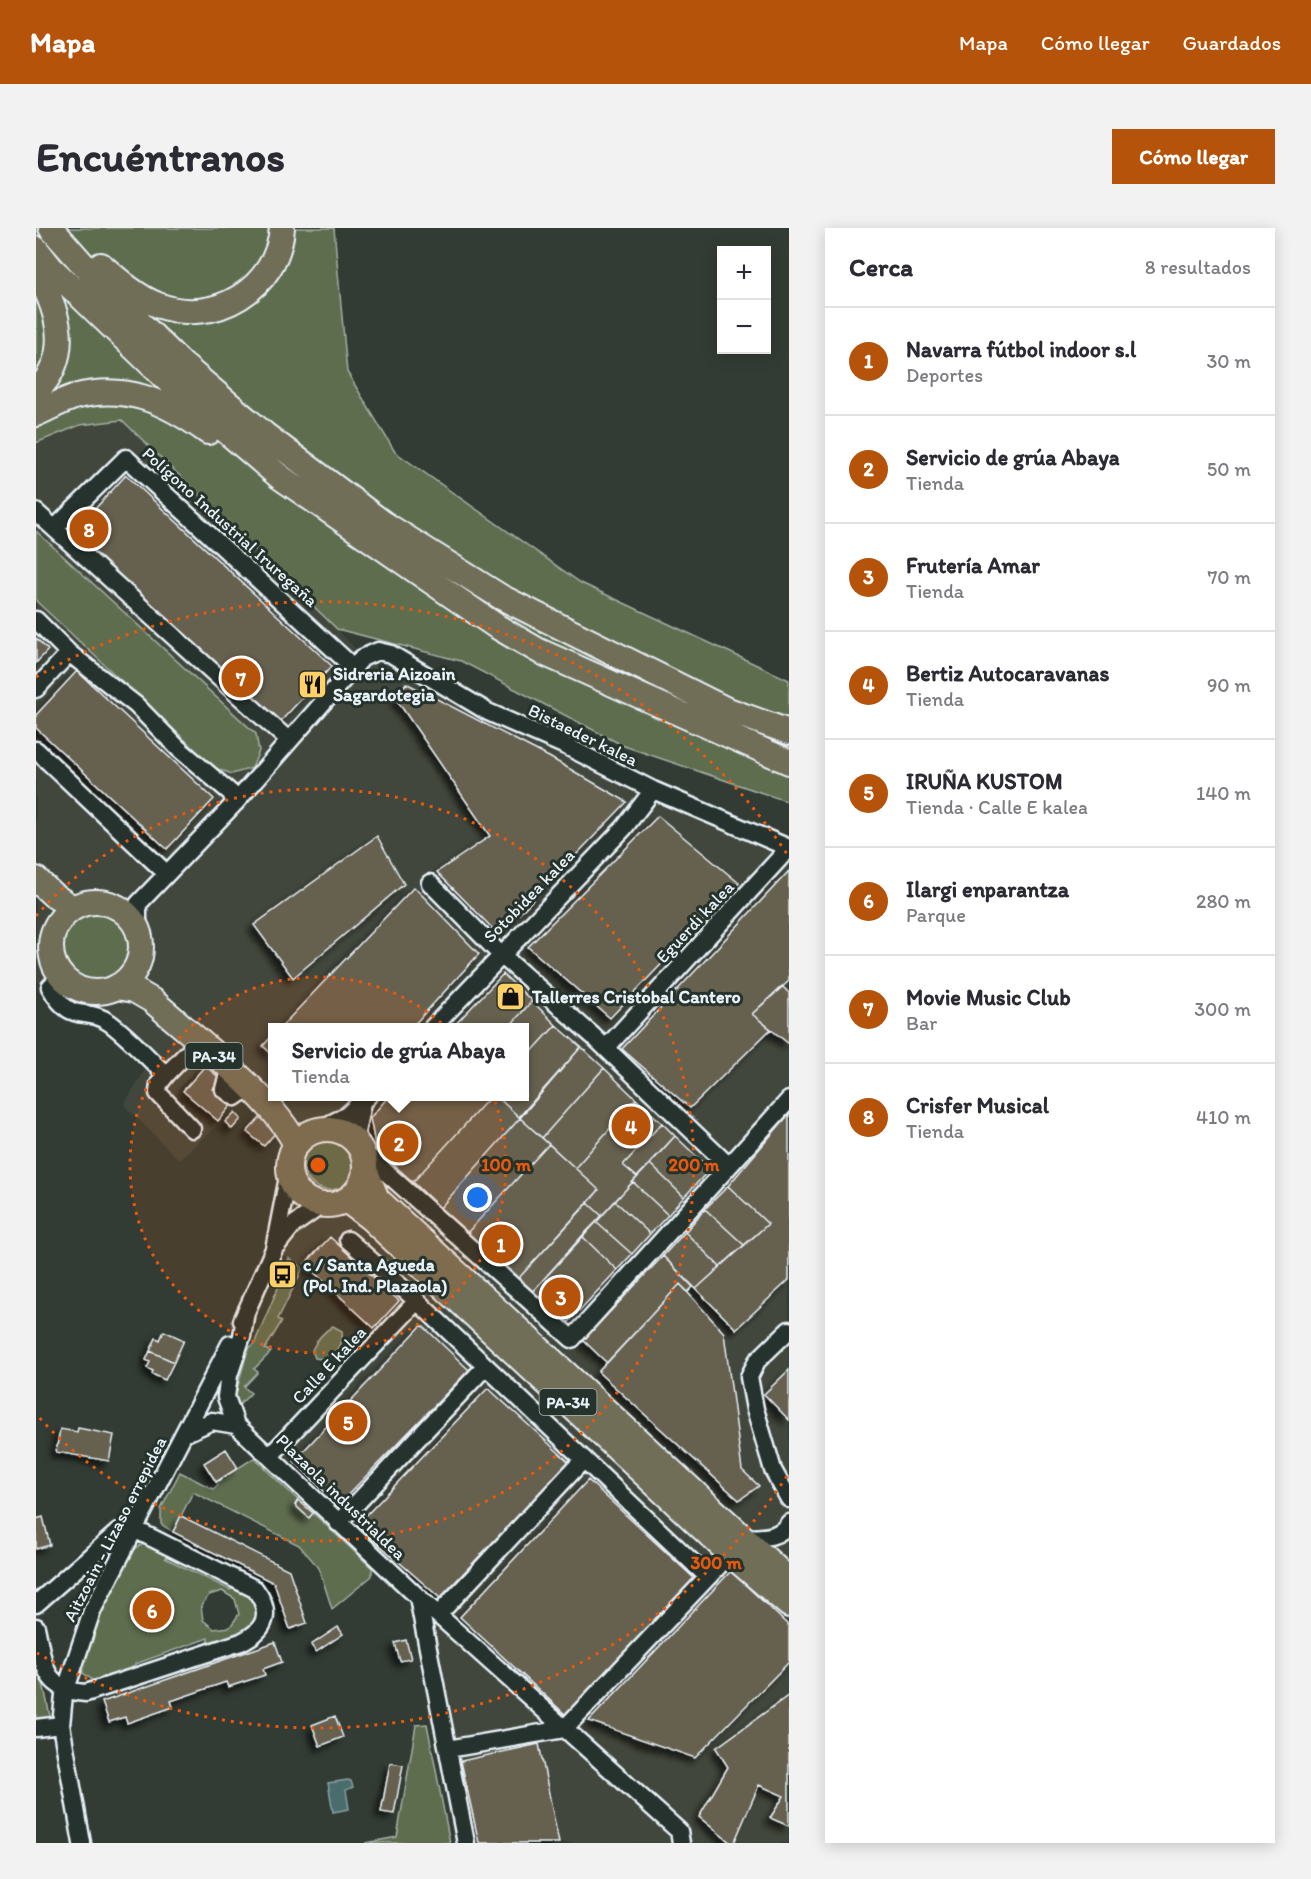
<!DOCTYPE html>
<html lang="es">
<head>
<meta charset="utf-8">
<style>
  body { margin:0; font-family:Itim,sans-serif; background:#f2f2f3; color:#2b2b33 }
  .controls { position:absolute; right:18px; top:18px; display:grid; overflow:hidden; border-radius:0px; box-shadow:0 3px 15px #0003 }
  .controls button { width:54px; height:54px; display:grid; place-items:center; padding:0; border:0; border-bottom:2px solid #e1e1e2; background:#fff; color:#2b2b33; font:30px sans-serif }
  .you { position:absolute; left:442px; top:970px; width:21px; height:21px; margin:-15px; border:4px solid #fff; border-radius:50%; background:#1a73e8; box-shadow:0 0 0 9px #1a73e833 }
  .badge { display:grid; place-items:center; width:39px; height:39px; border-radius:50%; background:#b45309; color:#fff; font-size:20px; font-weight:700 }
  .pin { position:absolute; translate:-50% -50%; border:3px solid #fff; box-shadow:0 2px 6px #0006 }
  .popup { position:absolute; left:232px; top:795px; width:261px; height:78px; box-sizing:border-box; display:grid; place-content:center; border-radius:0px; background:#fff; filter:drop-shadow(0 2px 4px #0005); font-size:20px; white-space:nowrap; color:#7c7c81 }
  .popup b { font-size:22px; color:#2b2b33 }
  .popup::after { content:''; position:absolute; left:50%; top:100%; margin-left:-12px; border:12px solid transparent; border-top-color:#fff }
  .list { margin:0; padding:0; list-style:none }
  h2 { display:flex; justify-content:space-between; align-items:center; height:78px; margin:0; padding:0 24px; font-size:26px }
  h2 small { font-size:20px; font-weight:400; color:#7c7c81 }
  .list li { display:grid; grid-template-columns:39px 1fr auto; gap:18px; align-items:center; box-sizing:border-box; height:108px; padding:0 24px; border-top:2px solid #e1e1e2 }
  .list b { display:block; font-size:22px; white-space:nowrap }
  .list p { margin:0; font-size:20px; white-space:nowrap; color:#7c7c81 }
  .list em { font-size:20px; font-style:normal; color:#7c7c81 }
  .map { position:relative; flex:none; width:753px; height:1615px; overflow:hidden; border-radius:0px }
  header { display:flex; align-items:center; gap:36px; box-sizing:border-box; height:84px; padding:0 30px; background:#b45309; color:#fff }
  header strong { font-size:28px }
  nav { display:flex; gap:33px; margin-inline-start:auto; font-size:21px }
  .intro { display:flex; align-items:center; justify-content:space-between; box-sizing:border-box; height:144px; padding:0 36px }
  h1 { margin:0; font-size:42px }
  .button { padding:15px 27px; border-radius:0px; background:#b45309; color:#fff; font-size:21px; font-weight:700 }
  main { display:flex; gap:36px; padding:0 36px }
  aside { flex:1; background:#fff; border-radius:0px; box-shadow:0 3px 15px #0003 }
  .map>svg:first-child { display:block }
</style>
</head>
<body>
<header>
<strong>Mapa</strong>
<nav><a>Mapa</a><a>Cómo llegar</a><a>Guardados</a></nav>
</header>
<div class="intro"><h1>Encuéntranos</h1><a class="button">Cómo llegar</a></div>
<main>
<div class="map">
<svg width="753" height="1615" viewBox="0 0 753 1615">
  <defs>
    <filter id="shadow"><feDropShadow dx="-5.5" dy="5.5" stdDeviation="3" flood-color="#0009"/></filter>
  </defs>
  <rect width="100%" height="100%" fill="#333c34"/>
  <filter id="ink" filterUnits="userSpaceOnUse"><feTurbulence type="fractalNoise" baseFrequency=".0167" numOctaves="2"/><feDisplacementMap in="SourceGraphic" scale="12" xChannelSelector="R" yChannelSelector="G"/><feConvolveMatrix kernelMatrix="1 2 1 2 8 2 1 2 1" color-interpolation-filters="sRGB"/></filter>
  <g filter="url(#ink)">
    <path fill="#42473c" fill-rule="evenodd" d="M86,191L301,401L334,437L386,443L753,620V1615H430L382,1369L234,1228L342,1110L267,1040L238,1021L252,943L261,905L177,823L142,862L182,896L143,932L88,877L111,838L60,793L31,788L0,751V215L44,197ZM237,800H489V868H237Z"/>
    <path fill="#5f6d4f" stroke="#a4afa4" stroke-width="1.5" fill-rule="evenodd" d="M0,0H298L311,144L359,224L545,355L753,452V574L588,518L425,433L301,401L86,192L44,197L0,215Z
      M0,303L220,506L223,523L216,540L196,546L179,540L0,373Z
      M26 717a35 35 0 1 1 70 0a35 35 0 1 1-70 0Z
      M267 936a26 26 0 1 1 52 0a26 26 0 1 1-52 0Z
      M252,1030L267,1040L242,1091L246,1093L229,1121L235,1124L218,1141L222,1144L208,1159L215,1165L201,1179L200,1164L212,1121L218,1116L244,1055H247L252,1041L248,1039Z
      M297,1098L306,1103C308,1120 296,1134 279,1130L276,1122C281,1111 287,1104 297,1098Z
      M218,1230L262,1272L259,1277L273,1289L277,1285L336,1340V1348L296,1381L283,1340L263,1317L157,1264L137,1304L125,1296V1281L144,1244L177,1261L182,1257L180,1254Z
      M120,1315L136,1323L129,1330L194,1362L201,1358C215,1366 221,1373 222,1389L210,1404L172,1421V1410L99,1436L98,1446L62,1456L47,1445L44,1433C55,1408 81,1338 98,1322C104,1315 112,1316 120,1315ZM186,1363L199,1371L203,1386L194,1399L178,1401L167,1392L165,1378L173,1367Z
      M0,1421L15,1493L0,1496Z
      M391,1496L414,1615H329L361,1609L380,1497Z"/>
    <path fill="#486c6c" stroke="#88a1a4" stroke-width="1.5" d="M312,1552L315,1553L317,1559L310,1562L313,1581L297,1584L292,1555Z"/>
    <path fill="#66604f" stroke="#e8f1f8" stroke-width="1.5" filter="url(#shadow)" d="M90,247L296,438L244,494L37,305Z
      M0,410L12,422L0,435Z
      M41,443L178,571L131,621L0,500V487Z
      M370,455L513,529L591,574L463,707L401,644L454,608L360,471Z
      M622,588L703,655L574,790L492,719Z
      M341,608L368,656L257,750L218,697Z
      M753,643V753L716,786L735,801L654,880L586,821Z
      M378,659L443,726L375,800H244Z
      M467,746L496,773L472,800H416Z
      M746,758L753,765V816L716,786Z
      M496,773L520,797L489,831V800H472Z
      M520,797L545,819L483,889L460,868H489V831Z
      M237,807V827L227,818Z
      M545,819L568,840L506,910L484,890Z
      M169,838L185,851L176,861L195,877L182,893L147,863Z
      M568,840L600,871L539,940L506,910Z
      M353,868H455L377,954L340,921L334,890Z
      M455,868H460L484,890L404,980L377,954Z
      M600,871L626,895L587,937L601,949L566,988L552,975L563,962L539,940Z
      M600,871L626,895L587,937L601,949L566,988L552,975L563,962L539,940Z
      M199,884L205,891L196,901L189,894Z
      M753,886V1052L700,1101L660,1061L732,996L692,958Z
      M225,889L241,903L228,918L211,904Z
      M484,890L513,916L431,1005L404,980Z
      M626,895L639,908L601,949L587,937Z
      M639,908L674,941L648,969L614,936Z
      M513,916L563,962L481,1052L431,1005Z
      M614,936L648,969L632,987L597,954Z
      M597,954L632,987L614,1006L579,973Z
      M692,958L732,996L708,1017L669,981Z
      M579,973L614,1006L596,1026L560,994Z
      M552,975L566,988L496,1064L481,1052Z
      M669,981L708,1017L684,1039L649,1004Z
      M560,994L596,1026L581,1042L546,1008Z
      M649,1004L684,1039L660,1061L627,1028Z
      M546,1008L581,1042L530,1097L496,1064Z
      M294,1009L363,1073L338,1100L269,1036Z
      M627,1028L657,1059L652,1064L644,1056L571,1135L547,1112Z
      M644,1056L688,1105L706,1242L723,1258L703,1272L562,1144Z
      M386,1097L433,1142L302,1277L258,1233Z
      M128,1103L148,1112L138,1134L114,1123L120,1110L124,1112Z
      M114,1123L138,1134L129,1152L116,1146L117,1143L111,1140L114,1134L110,1132Z
      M753,1142V1192L728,1166Z
      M452,1160L533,1234L404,1370L321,1297Z
      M310,1178L328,1195L313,1210L296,1193Z
      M42,1200L78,1207L73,1233L20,1224L24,1201L41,1204Z
      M190,1221L202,1240L180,1254L168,1235Z
      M552,1252L660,1352L531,1488L424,1389Z
      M262,1272L277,1285L273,1290L259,1277Z
      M145,1288L253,1342L271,1395L254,1401L238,1355L137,1304Z
      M7,1289L14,1317L0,1321V1291Z
      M695,1343L753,1398V1434L659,1530L553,1493Z
      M302,1399L307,1406L280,1424L275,1417Z
      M370,1412L375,1431L364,1433L359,1415Z
      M239,1414L246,1434L227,1441L229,1447L192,1459L190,1454L135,1473L137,1479L91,1495L89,1489L73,1494L66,1474Z
      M753,1467V1598L734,1590L748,1568L723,1557L698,1615H695L663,1589L692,1539L680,1520Z
      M299,1488L307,1509L284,1518L276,1497Z
      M503,1516L523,1615H443L425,1533Z
      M354,1535L367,1537L358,1586L345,1584Z"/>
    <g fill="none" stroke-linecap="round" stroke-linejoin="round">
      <defs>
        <path id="minor" d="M0,284L252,512
          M19,300L90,230L318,440
          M0,392L33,425L100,477L142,520L195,565L199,575
          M0,461L33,425
          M0,522L130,645
          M394,655L464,726L557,808L692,937
          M102,703V676L199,575L326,430L342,423L355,426L452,484L532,519L617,562L753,620
          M25,748L14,759C36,799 49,777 74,795C94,810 112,830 130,847L162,814
          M396,800L588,600L617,562
          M570,820L753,620
          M190,839L192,846L188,861L199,869L206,864H218
          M130,847L123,856L122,865L156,901
          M284,901L310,888L332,868
          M322,918L320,904L326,875
          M324,921L536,1111L753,872
          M312,1012L381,1073L672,1349
          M241,1017L256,998L286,977
          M210,1083L206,1108L193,1147L190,1169L200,1197L382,1369L643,1603L645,1615
          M206,1093L238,1021L253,944
          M753,1102L721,1133L713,1149L719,1181L737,1242L753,1271
          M150,1205L176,1193L200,1197
          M234,1228L381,1073
          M302,1295L450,1138
          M708,1310C725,1309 743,1311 753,1295
          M382,1369L430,1615
          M0,1376L82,1304L98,1301
          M402,1387L548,1231
          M0,1399C8,1434 6,1462 50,1465L205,1414C230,1402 237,1385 219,1361L98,1301
          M0,1500L25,1497
          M412,1521L528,1501L694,1326
          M46,1615L25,1497L28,1467L56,1383L194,1116"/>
        <path id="highway" d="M15,0L67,59L147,137L228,206L347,295L465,369L689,481L753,504
          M0,21L15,40L143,163L244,249L460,398L503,423L753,534
          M65,37C82,52 101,69 122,77C178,99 242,60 246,0
          M0,42C23,83 37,127 0,164
          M0,186C12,181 25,173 38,169C91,155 130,174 172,204
          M0,651L17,667L37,680
          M15 719a45 45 0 1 1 90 0a45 45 0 1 1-90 0Z
          M80,759L98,762L117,773C157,809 238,870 260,917
          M253 939a38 38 0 1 1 76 0a38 38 0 1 1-76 0Z
          M329,942L341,971L753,1352
          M310,972L334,990L694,1326L753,1377"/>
      </defs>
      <use href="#minor" stroke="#e8f1f8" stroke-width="21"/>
      <use href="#highway" stroke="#e8f1f8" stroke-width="28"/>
      <use href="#minor" stroke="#26332d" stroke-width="16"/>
      <use href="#highway" stroke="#716e59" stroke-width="24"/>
    </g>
  </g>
  <circle cx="282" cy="937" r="188" fill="#e8590c" fill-opacity=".12"/>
  <g fill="none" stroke="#e8590c" stroke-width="3" stroke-dasharray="3 6">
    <circle cx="282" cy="937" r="188"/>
    <path d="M0 688A376 376 0 1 1 0 1186"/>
    <path d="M751 1248A563 563 0 0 1 1 1425M0 449A563 563 0 0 1 751 626"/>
  </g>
  <defs>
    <symbol id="restaurant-square" viewBox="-11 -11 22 22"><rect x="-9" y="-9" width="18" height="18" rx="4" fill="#ffd166" stroke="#26332d"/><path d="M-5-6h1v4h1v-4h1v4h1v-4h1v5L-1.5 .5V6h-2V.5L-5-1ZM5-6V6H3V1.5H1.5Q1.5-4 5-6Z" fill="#111"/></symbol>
    <symbol id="shop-square" viewBox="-11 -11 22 22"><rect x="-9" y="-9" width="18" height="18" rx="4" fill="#ffd166" stroke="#26332d"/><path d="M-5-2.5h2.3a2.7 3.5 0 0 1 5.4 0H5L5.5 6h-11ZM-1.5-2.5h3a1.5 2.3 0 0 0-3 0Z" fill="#111"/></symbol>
    <symbol id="bus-square" viewBox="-11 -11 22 22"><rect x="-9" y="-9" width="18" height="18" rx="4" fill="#ffd166" stroke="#26332d"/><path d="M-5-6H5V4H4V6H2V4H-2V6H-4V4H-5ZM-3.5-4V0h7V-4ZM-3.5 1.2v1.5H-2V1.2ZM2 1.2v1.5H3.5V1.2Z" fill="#111"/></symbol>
  </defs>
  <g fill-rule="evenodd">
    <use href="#restaurant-square" x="260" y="440" width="33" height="33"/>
    <use href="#shop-square" x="458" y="752" width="33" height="33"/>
    <use href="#bus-square" x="230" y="1030" width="33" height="33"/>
  </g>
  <g text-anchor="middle" stroke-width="6" stroke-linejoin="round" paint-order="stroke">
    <g fill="#26332d" stroke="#aeb8bb" stroke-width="1.5">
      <rect x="149.5" y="815" width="57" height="26" rx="4.5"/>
      <rect x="503.5" y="1161" width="57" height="26" rx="4.5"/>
    </g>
    <g font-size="16" font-weight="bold" fill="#e8f1f8">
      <text x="178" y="834">PA-34</text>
      <text x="532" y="1180">PA-34</text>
    </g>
    <g font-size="18" fill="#e8f1f8" stroke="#26332d">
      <text transform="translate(194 299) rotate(42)" y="6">Polígono Industrial Iruregaña</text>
      <text transform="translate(547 507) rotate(26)" y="6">Bistaeder kalea</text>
      <text transform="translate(493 668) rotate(-46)" y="6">Sotobidea kalea</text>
      <text transform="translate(659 694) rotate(-47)" y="6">Eguerdi kalea</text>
      <text transform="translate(293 1137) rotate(-47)" y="6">Calle E kalea</text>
      <text transform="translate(305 1269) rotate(44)" y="6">Plazaola industrialdea</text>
      <text transform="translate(79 1301) rotate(-63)" y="6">Aitzoain - Lizaso errepidea</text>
    </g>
    <g font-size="18" font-weight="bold" fill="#e8f1f8" stroke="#26332d" text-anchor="start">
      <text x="297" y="452">Sidreria Aizoain<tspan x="297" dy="21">Sagardotegia</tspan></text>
      <text x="496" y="775">Tallerres Cristobal Cantero</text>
      <text x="267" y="1043">c / Santa Agueda<tspan x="267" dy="21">(Pol. Ind. Plazaola)</tspan></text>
    </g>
  </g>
  <circle cx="282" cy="937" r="9" fill="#e8590c" stroke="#26332d" stroke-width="3"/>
  <g font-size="18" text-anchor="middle" font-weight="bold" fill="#e8590c" stroke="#26332d" stroke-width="6" stroke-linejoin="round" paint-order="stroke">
    <text x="470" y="943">100 m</text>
    <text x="658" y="943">200 m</text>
    <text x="680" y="1341">300 m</text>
  </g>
</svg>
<div class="controls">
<button>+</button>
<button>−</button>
</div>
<div class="you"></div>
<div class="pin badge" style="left:465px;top:1016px">1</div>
<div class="pin badge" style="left:363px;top:915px">2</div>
<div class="popup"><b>Servicio de grúa Abaya</b>Tienda</div>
<div class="pin badge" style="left:525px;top:1069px">3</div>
<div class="pin badge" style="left:595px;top:898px">4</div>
<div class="pin badge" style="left:312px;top:1194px">5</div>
<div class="pin badge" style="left:116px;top:1382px">6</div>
<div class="pin badge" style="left:205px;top:450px">7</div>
<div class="pin badge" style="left:53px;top:301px">8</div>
</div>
<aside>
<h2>Cerca<small>8 resultados</small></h2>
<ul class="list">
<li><span class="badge">1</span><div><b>Navarra fútbol indoor s.l</b><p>Deportes</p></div><em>30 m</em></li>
<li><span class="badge">2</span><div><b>Servicio de grúa Abaya</b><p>Tienda</p></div><em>50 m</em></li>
<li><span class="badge">3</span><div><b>Frutería Amar</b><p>Tienda</p></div><em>70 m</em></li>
<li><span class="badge">4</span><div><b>Bertiz Autocaravanas</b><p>Tienda</p></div><em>90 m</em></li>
<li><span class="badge">5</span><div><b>IRUÑA KUSTOM</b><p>Tienda · Calle E kalea</p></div><em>140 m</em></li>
<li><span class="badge">6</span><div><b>Ilargi enparantza</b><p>Parque</p></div><em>280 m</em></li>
<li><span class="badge">7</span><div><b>Movie Music Club</b><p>Bar</p></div><em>300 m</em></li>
<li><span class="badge">8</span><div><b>Crisfer Musical</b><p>Tienda</p></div><em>410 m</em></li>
</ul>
</aside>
</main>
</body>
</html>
